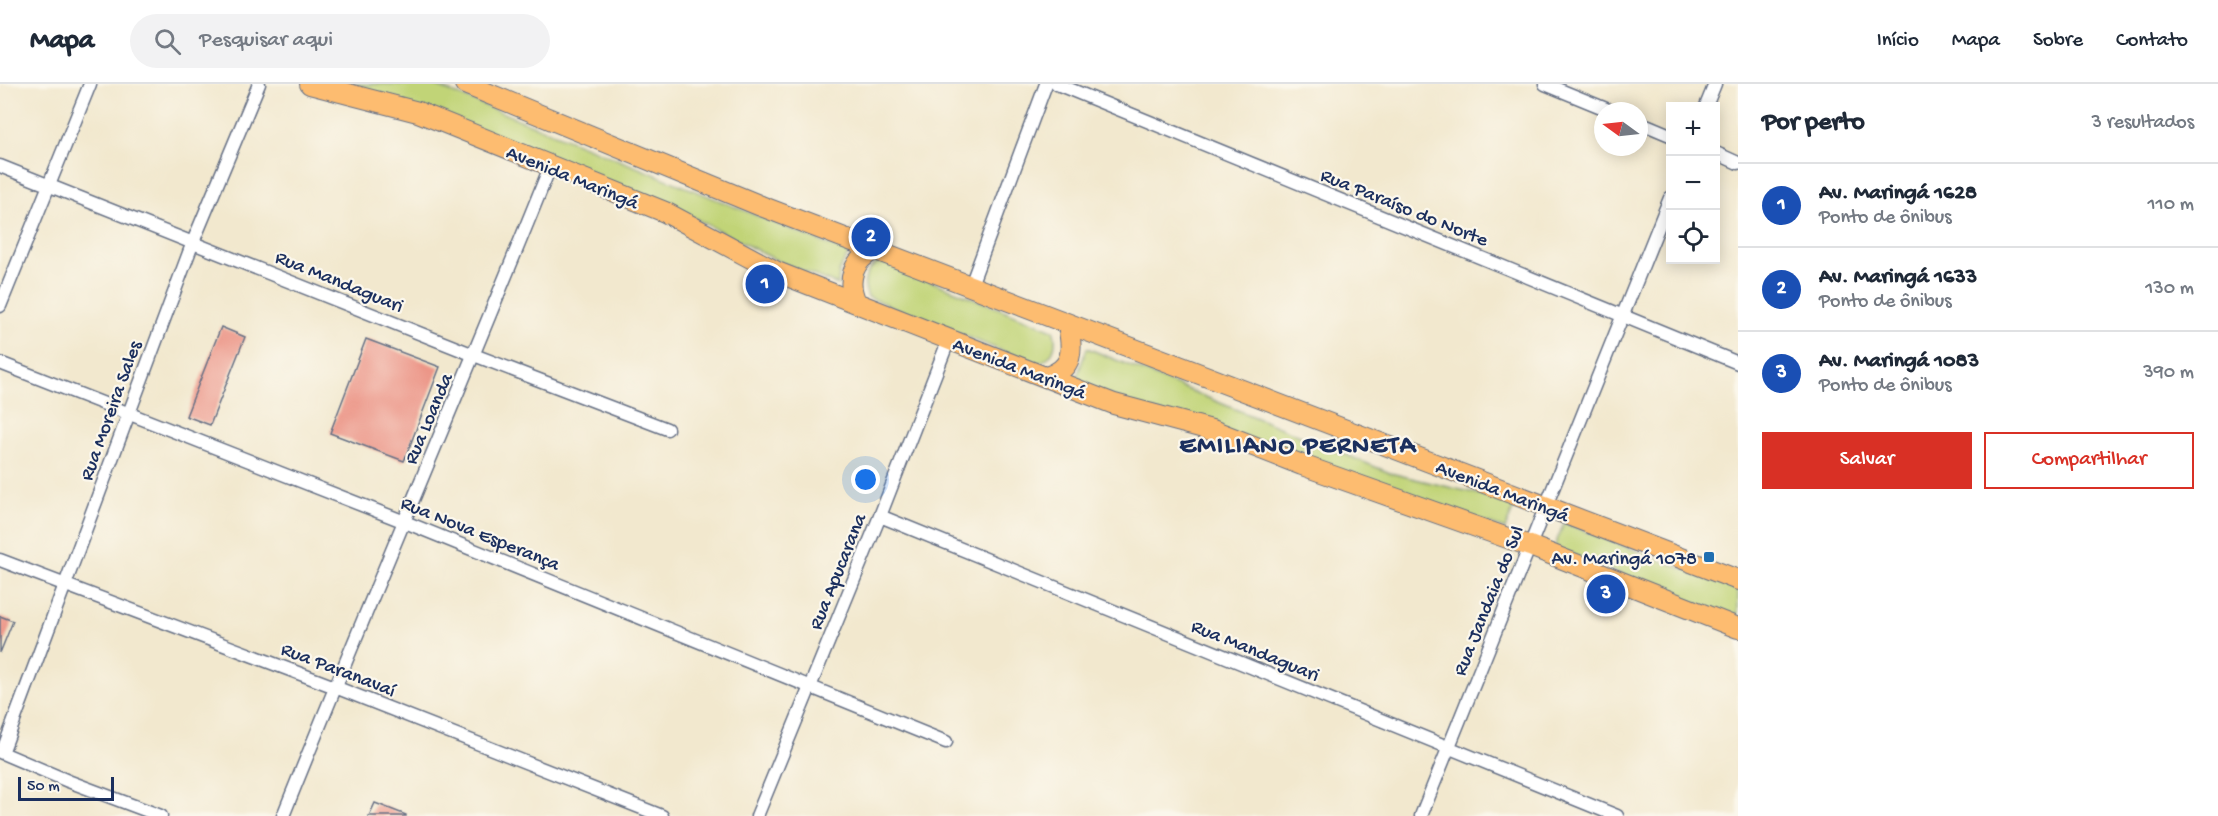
<!DOCTYPE html>
<html lang="pt">
<head>
<meta charset="utf-8">
<style>
  body { margin:0; font-family:"Gochi Hand",sans-serif; background:#f2f2f3; color:#1f2937 }
  .controls { position:absolute; right:18px; top:18px; display:grid; overflow:hidden; border-radius:0px; box-shadow:0 3px 15px #0003 }
  .controls button { width:54px; height:54px; display:grid; place-items:center; padding:0; border:0; border-bottom:2px solid #e0e1e3; background:#fff; color:#1f2937; font:30px sans-serif }
  .compass { position:absolute; left:1594px; top:18px; width:54px; height:54px; border-radius:50%; background:#fff; box-shadow:0 3px 15px #0003; rotate:285deg }
  .scale { position:absolute; left:18px; bottom:15px; width:96px; box-sizing:border-box; padding-left:6px; border:3px solid #1b2f5e; border-top:0; font-size:16px; line-height:21px; white-space:nowrap; color:#1b2f5e; -webkit-text-stroke:4px #fbf7ec; paint-order:stroke }
  .you { position:absolute; left:866px; top:396px; width:21px; height:21px; margin:-15px; border:4px solid #fff; border-radius:50%; background:#1a73e8; box-shadow:0 0 0 9px #1a73e833 }
  .badge { display:grid; place-items:center; width:39px; height:39px; border-radius:50%; background:#d93025; color:#fff; font-size:20px; font-weight:700 }
  .pin { position:absolute; translate:-50% -50%; border:3px solid #fff; box-shadow:0 2px 6px #0006 }
  .list { margin:0; padding:0; list-style:none }
  h2 { display:flex; justify-content:space-between; align-items:center; height:78px; margin:0; padding:0 24px; font-size:26px }
  h2 small { font-size:20px; font-weight:400; color:#747a83 }
  .list li { display:grid; grid-template-columns:39px 1fr auto; gap:18px; align-items:center; box-sizing:border-box; height:84px; padding:0 24px; border-top:2px solid #e0e1e3 }
  .list b { display:block; font-size:22px; white-space:nowrap }
  .list p { margin:0; font-size:20px; white-space:nowrap; color:#747a83 }
  .list em { font-size:20px; font-style:normal; color:#747a83 }
  .actions { display:flex; gap:12px; padding:18px 24px }
  .actions a { flex:1; padding:14px 0; border:2px solid #d93025; border-radius:0px; text-align:center; font-size:21px; color:#d93025 }
  .actions .main { background:#d93025; color:#fff }
  .icon { flex:none; width:33px; height:33px; fill:none; stroke:currentColor; stroke-width:2; stroke-linecap:round; stroke-linejoin:round }
  .map { position:relative; flex:none; width:1738px; height:732px; overflow:hidden }
  header { display:flex; align-items:center; gap:36px; box-sizing:border-box; height:84px; padding:0 30px; background:#fff; border-bottom:2px solid #e0e1e3 }
  header strong { font-size:28px }
  nav { display:flex; gap:33px; margin-inline-start:auto; font-size:21px }
  .search { width:420px; height:54px; background:#f2f2f3; display:flex; align-items:center; gap:15px; box-sizing:border-box; padding:0 21px; border-radius:33px; color:#747a83; font-size:22px }
  main { display:flex }
  aside { flex:1; background:#fff }
  .map>svg:first-child { display:block }
</style>
</head>
<body>
<header>
<strong>Mapa</strong>
<div class="search"><svg class="icon" aria-label="search" viewBox="0 0 24 24"><circle cx="10" cy="10" r="6"/><path d="M15 15l6 6"/></svg>Pesquisar aqui</div>
<nav><a>Início</a><a>Mapa</a><a>Sobre</a><a>Contato</a></nav>
</header>
<main>
<div class="map">
<svg width="1738" height="732" viewBox="0 0 1738 732">
  <rect width="100%" height="100%" fill="#fbf7ec"/>
  <filter id="ink" filterUnits="userSpaceOnUse"><feTurbulence type="fractalNoise" baseFrequency=".0167" numOctaves="2"/><feDisplacementMap in="SourceGraphic" scale="12" xChannelSelector="R" yChannelSelector="G"/><feConvolveMatrix kernelMatrix="1 2 1 2 8 2 1 2 1" color-interpolation-filters="sRGB"/></filter>
  <filter id="wash" filterUnits="userSpaceOnUse"><feTurbulence type="fractalNoise" baseFrequency=".008" numOctaves="4" result="noise"/><feDisplacementMap in="SourceGraphic" scale="24" xChannelSelector="R" yChannelSelector="G"/><feGaussianBlur stdDeviation="1.35" result="paint"/><feColorMatrix in="noise" values="0 0 0 0 0 0 0 0 0 0 0 0 0 0 0 0 0 1.4 0 .05"/><feComposite in="paint" operator="in"/></filter>
  <g filter="url(#wash)">
    <rect width="100%" height="100%" fill="#f2e8ce"/>
    <path fill="#c1d477" stroke="#6e826a" stroke-width="1.5" d="M346,0H431L849,169L839,187L838,201L780,178L669,121Z
      M880,177L1053,246C1059,262 1052,276 1035,280L868,213C861,198 866,185 880,177Z
      M1087,264L1390,389L1516,419L1505,445L1117,314L1075,298Z
      M1564,439L1738,506V536L1554,464Z"/>
    <g id="blocks">
      <path fill="#ec9688" d="M221,243L245,253L210,341L186,332Z
        M366,255L440,283L404,377L330,349Z
        M0,532L13,537L0,569Z
        M375,719L406,731V732H369Z"/>
    </g>
  </g>
  <g filter="url(#ink)">
    <use href="#blocks" fill-opacity="0" stroke="#667085" stroke-width="1.5"/>
    <g fill="none" stroke-linecap="round" stroke-linejoin="round">
      <defs>
        <path id="street" d="M1057,0L1738,279
          M1545,0L1611,27
          M1706,22L1715,0
          M1639,38L1670,51
          M1716,69L1738,79
          M0,82L474,271L667,345
          M971,201L1046,0
          M0,222L90,0
          M0,279L405,438L946,658
          M880,432L1617,732
          M0,476L335,603L662,732
          M0,668L68,697L161,732
          M2,669L193,158L259,0
          M283,732C370,515 463,300 550,83
          M757,732L880,432L949,255
          M1421,732L1670,114"/>
        <path id="primary" d="M310,0L418,28L665,128L777,188L1114,320L1215,347L1302,381L1530,462L1738,544
          M465,0L761,122L1738,496
          M856,218C846,197 853,176 874,166
          M1046,293C1074,285 1073,266 1068,241"/>
      </defs>
      <use href="#street" stroke="#667085" stroke-width="15"/>
      <use href="#primary" stroke="#667085" stroke-width="22"/>
      <use href="#street" stroke="#fff" stroke-width="12"/>
      <use href="#primary" stroke="#fdbc70" stroke-width="20"/>
    </g>
  </g>
  <rect fill="#1f6fb2" stroke="#fbf7ec" stroke-width="2" x="1703" y="467" width="12" height="12" rx="3"/>
  <g text-anchor="middle" stroke-width="4.5" stroke-linejoin="round" paint-order="stroke">
    <g font-size="20" fill="#1b2f5e" stroke="#fbf7ec">
      <text transform="translate(573 92) rotate(22)" y="7">Avenida Maringá</text>
      <text transform="translate(1405 122) rotate(22)" y="7">Rua Paraíso do Norte</text>
      <text transform="translate(340 196) rotate(22)" y="7">Rua Mandaguari</text>
      <text transform="translate(1020 283) rotate(21)" y="7">Avenida Maringá</text>
      <text transform="translate(109 326) rotate(-70)" y="7">Rua Moreira Sales</text>
      <text transform="translate(427 334) rotate(-67)" y="7">Rua Loanda</text>
      <text transform="translate(1503 406) rotate(21)" y="7">Avenida Maringá</text>
      <text transform="translate(481 448) rotate(22)" y="7">Rua Nova Esperança</text>
      <text transform="translate(836 487) rotate(-68)" y="7">Rua Apucarana</text>
      <text transform="translate(1487 516) rotate(-68)" y="7">Rua Jandaia do Sul</text>
      <text transform="translate(1256 565) rotate(22)" y="7">Rua Mandaguari</text>
      <text transform="translate(339 584) rotate(21)" y="7">Rua Paranavaí</text>
    </g>
    <g font-size="20" fill="#1b2f5e" stroke="#fbf7ec" text-anchor="end">
      <text x="1697" y="480">Av. Maringá 1078</text>
    </g>
    <g font-size="26" font-weight="bold" letter-spacing="1.5" fill="#1b2f5e" stroke="#fbf7ec">
      <text x="1298" y="368">EMILIANO PERNETA</text>
    </g>
  </g>
</svg>
<div class="controls">
<button>+</button>
<button>−</button>
<button><svg class="icon" aria-label="locate" viewBox="0 0 24 24"><circle cx="12" cy="12" r="6"/><path d="M12 2v4M12 18v4M2 12h4M18 12h4"/></svg></button>
</div>
<svg class="compass" viewBox="-18 -18 36 36"><path d="M0-13l5 13h-10z" fill="#e53935"/><path d="M0 13l5-13h-10z" fill="#747a83"/></svg>
<div class="scale">50 m</div>
<div class="you"></div>
<div class="pin badge" style="left:765px;top:200px;background:#1a4fb4">1</div>
<div class="pin badge" style="left:871px;top:153px;background:#1a4fb4">2</div>
<div class="pin badge" style="left:1606px;top:510px;background:#1a4fb4">3</div>
</div>
<aside>
<h2>Por perto<small>3 resultados</small></h2>
<ul class="list">
<li><span class="badge" style="background:#1a4fb4">1</span><div><b>Av. Maringá 1628</b><p>Ponto de ônibus</p></div><em>110 m</em></li>
<li><span class="badge" style="background:#1a4fb4">2</span><div><b>Av. Maringá 1633</b><p>Ponto de ônibus</p></div><em>130 m</em></li>
<li><span class="badge" style="background:#1a4fb4">3</span><div><b>Av. Maringá 1083</b><p>Ponto de ônibus</p></div><em>390 m</em></li>
</ul>
<div class="actions"><a class="main">Salvar</a><a>Compartilhar</a></div>
</aside>
</main>
</body>
</html>
